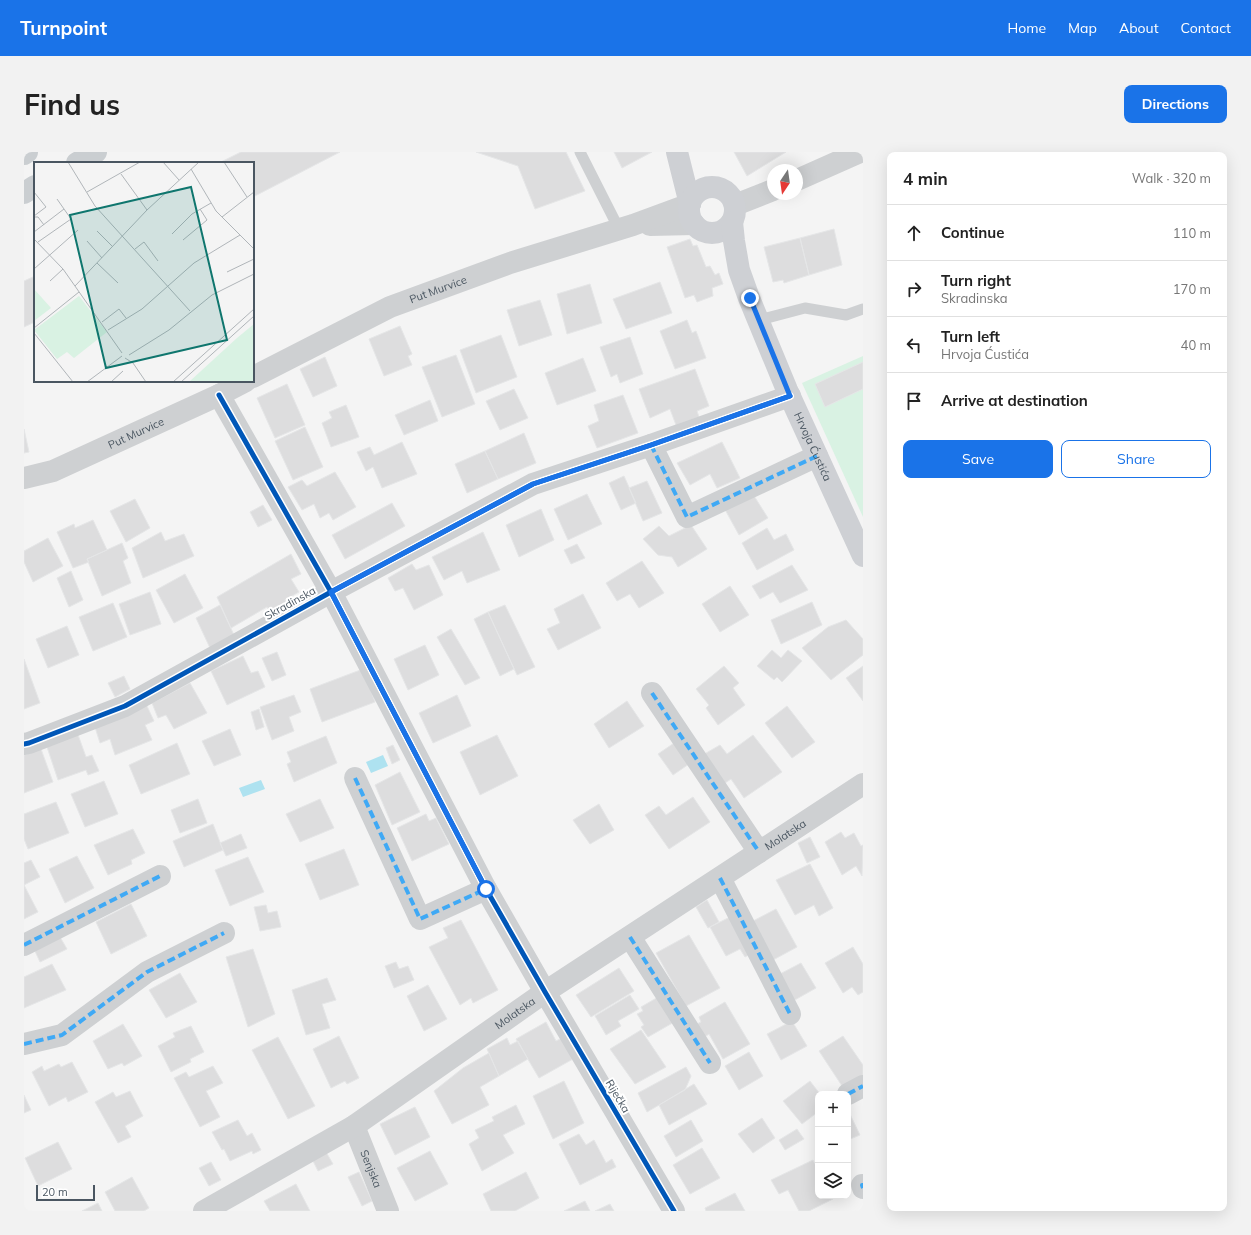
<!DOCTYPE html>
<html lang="en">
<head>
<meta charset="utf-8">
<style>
  body { margin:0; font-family:Mulish,sans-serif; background:#f2f2f2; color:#222 }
  .controls { position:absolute; right:12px; bottom:12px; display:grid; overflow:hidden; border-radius:8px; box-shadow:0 4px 16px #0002 }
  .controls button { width:36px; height:36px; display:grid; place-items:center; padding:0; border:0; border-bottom:1px solid #e0e0e0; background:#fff; color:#222; font:20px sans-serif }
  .compass { position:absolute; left:743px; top:12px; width:36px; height:36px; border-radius:50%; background:#fff; box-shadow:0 4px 16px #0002; rotate:193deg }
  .scale { position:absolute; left:12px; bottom:10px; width:59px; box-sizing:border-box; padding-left:4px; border:2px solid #4a5661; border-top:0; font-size:11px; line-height:14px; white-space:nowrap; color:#4a5661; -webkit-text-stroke:3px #fff; paint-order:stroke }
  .stop { position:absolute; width:12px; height:12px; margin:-9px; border:3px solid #1a73e8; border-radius:50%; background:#fff }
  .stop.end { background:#1a73e8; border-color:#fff; box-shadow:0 1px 4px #0008 }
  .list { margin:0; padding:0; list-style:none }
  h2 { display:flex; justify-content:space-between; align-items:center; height:52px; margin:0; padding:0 16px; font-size:17px }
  h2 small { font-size:13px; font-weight:400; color:#767676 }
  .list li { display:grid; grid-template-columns:26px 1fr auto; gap:12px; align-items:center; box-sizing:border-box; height:56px; padding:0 16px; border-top:1px solid #e0e0e0 }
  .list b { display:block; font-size:15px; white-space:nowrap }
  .list p { margin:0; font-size:13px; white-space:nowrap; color:#767676 }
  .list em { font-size:13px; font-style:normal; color:#767676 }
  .actions { display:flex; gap:8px; padding:12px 16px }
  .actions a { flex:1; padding:9px 0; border:1px solid #1a73e8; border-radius:8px; text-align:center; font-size:14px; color:#1a73e8 }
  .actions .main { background:#1a73e8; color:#fff }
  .icon { flex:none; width:22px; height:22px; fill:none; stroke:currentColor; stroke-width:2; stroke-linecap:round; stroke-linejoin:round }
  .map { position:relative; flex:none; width:839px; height:1059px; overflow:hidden; border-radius:8px }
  header { display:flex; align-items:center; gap:24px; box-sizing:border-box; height:56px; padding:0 20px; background:#1a73e8; color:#fff }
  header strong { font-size:19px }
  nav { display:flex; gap:22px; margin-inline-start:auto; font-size:14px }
  .intro { display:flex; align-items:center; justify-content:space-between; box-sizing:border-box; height:96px; padding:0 24px }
  h1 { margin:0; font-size:28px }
  .button { padding:10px 18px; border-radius:8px; background:#1a73e8; color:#fff; font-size:14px; font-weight:700 }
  main { display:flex; gap:24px; padding:0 24px }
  aside { flex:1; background:#fff; border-radius:8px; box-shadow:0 4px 16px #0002 }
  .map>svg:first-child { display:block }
</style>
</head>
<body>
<header>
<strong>Turnpoint</strong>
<nav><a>Home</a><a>Map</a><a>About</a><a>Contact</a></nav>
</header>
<div class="intro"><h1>Find us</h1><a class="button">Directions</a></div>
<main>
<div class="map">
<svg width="839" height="1059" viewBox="0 0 839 1059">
  <rect width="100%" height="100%" fill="#f4f4f4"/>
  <path fill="#d9f2e3" d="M839,204V365L778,231Z"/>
  <path fill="#aee2f0" d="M359,603L364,614L347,621L342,610Z
    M237,628L241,637L219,645L215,636Z"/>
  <path fill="#ddddde" stroke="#e5e6e7" d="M217,0H316L229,45V11H195Z
    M452,0H542L561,39L511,57L494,14Z
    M590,0H628L598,16Z
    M710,0H762L723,24Z
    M810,77L818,113L785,123L776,86Z
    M776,86L785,123L760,131L759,128L749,130L740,95Z
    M666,87L669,94L673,93L682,115L686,114L691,123L695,121L699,132L688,136L689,144L673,150L670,143L661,146L643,95Z
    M11,124V170L0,175V129Z
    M636,130L648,161L602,177L589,147Z
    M566,132L578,171L543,182L533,142Z
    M516,148L528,183L495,194L483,158Z
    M663,168L668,181L672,179L682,206L651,217L636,179Z
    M376,174L388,202L384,204L388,213L360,224L345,187Z
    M477,183L493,225L452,241L436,198Z
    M606,185L619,222L596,231L593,222L587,225L576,195Z
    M432,203L451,252L418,265L398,215Z
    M301,205L313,234L289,245L276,217Z
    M559,206L572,239L533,253L521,221Z
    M839,210V237L801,255L791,232Z
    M671,217L685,254L673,259L675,265L652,273L646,257L626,266L615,237Z
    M263,232L281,273L251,286L233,246Z
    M490,237L504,266L476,278L462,249Z
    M599,243L614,281L573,296L564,274L575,269L570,253Z
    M406,248L414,269L380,283L371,263Z
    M322,253L335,285L307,295L298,271L308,266L305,260Z
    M281,275L299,315L269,328L251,289Z
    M0,277L5,300L0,301Z
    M500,281L512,311L474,327L461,299Z
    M378,290L393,322L358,336L349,315L342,319L333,300L346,295L350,303Z
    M698,290L716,326L693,336L686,322L666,333L653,311Z
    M461,299L474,327L443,341L431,312Z
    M311,320L332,355L309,368L305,361L296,366L290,352L278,358L264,335L278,328L283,334Z
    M600,324L612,351L597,358L585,331Z
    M623,329L638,361L619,369L605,336Z
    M727,339L744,366L715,383L699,354Z
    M563,342L578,372L544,388L530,357Z
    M111,347L126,376L102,390L86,359Z
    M368,351L381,374L321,407L308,383Z
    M239,353L248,368L234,375L226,360Z
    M517,357L530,388L495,405L482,373Z
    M69,368L83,398L63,407L65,410L49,416L33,380L50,372L51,376Z
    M667,373L683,397L654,415L648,405L634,403L619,387L635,374L645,384Z
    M743,376L750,388L762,382L770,398L733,418L718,391Z
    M137,380L141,389L160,382L170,404L119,426L108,396Z
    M459,380L476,418L443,431L438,419L420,428L408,405Z
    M24,386L39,414L9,430L0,410V399Z
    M98,391L104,406L99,409L107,431L78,444L63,407Z
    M553,392L561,406L547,412L540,398Z
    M267,402L277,422L267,427L275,440L261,448L263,452L247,461L243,455L207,476L193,445Z
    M618,409L640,441L615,456L606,442L593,449L582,431Z
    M388,412L392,418L405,413L419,443L390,458L379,436L371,439L364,426Z
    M768,413L784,438L756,451L749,440L736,447L728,434Z
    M47,419L59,448L45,455L33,426Z
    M161,422L179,456L150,471L132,438Z
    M706,434L725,463L696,480L678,452Z
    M126,440L137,472L106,483L95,452Z
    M559,442L577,476L534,498L523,477L536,471L530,457Z
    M788,450L798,473L757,492L747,468Z
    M89,451L103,485L69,499L55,465Z
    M196,453L210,483L186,496L172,466Z
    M481,453L511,515L493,523L464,460Z
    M464,460L490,517L476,524L450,467Z
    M822,468L839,487V503L807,528L778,496L804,475Z
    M43,474L55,503L24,516L12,487Z
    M427,477L456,526L441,533L413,485Z
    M401,493L415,523L384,538L370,507Z
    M748,498L757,506L764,498L778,509L758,530L753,525L750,528L733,514Z
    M253,500L262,523L248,529L238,506Z
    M219,504L227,521L234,519L241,535L203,553L187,519Z
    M0,507L16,551L0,557Z
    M700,514L715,531L709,536L721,553L694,573L682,556L685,553L672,537Z
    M839,514V549L822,526Z
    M339,517L351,550L298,570L286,537Z
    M100,524L106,537L91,545L84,531Z
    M166,531L183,561L150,577L142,563L134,566L128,551Z
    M270,543L277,560L265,565L270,579L248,588L236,555Z
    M433,543L447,574L409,591L395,561Z
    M603,549L620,574L585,596L570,572Z
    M122,552L130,569L121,573L128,588L91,603L86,587L76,591L70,572Z
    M763,554L791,590L768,606L741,571Z
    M235,557L240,575L232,578L227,560Z
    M206,577L217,603L190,614L178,589Z
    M53,580L62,605L68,603L75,619L64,623L62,618L34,628L22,592Z
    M473,583L494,624L456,643L436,600Z
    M729,583L758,620L720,646L707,627L698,633L677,604L696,593L703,602Z
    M302,584L313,611L270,630L263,612L267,610L263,600Z
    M653,589L668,610L649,623L634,602Z
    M153,591L166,622L117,642L105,613Z
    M369,593L376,608L368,612L362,596Z
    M17,597L29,630L0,641V603Z
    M376,620L396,660L368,673L351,633Z
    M80,629L94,662L61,675L47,642Z
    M669,645L686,670L645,697L621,663L635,654L642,663Z
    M174,647L183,671L156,681L147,658Z
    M296,647L310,676L276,690L262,662Z
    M32,650L45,681L4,697L0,687V662Z
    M575,652L590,678L566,692L549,668Z
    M402,662L405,669L412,666L425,692L388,709L373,676Z
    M189,672L199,698L160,715L149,689Z
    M109,677L121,701L107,708L108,712L84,723L70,693Z
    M817,680L821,686L830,681L837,694L839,693L838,724L832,714L818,723L801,690Z
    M217,682L223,696L202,704L196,691Z
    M786,685L796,705L783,711L774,691Z
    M320,697L335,733L296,748L281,712Z
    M53,704L70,736L41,751L25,717Z
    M224,705L240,740L206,754L191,718Z
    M7,708L16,725L0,733L14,760L0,767V711Z
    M786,712L809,756L795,764L790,753L771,763L752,728Z
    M683,748L695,770L684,776L672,755Z
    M107,752L123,784L87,802L72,770Z
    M242,753L244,761L253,759L257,775L236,779L230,755Z
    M752,757L773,795L749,808L729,769Z
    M712,762L732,799L721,805L716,797L702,804L686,775Z
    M437,768L474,838L449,851L447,846L436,853L405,795L424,786L419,776Z
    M665,783L696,836L662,854L632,801Z
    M36,785L43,797L16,810L10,797Z
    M829,795L839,812V840L834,843L828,835L819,841L801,811Z
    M229,797L251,862L224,875L202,805Z
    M372,810L375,817L384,814L390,828L370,836L361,814Z
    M777,811L792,836L769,849L754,823Z
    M28,812L42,838L0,856V825Z
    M595,816L610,839L567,865L552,843Z
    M156,821L173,850L142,866L125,838Z
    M303,826L312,848L298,852L306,876L282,883L268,838Z
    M404,833L423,867L400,879L383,844Z
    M606,843L615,857L594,869L597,874L582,883L571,864Z
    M636,844L652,869L624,885L617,875L620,873L613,862L619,859L617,855Z
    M701,850L726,892L699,907L685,882L679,886L671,873L677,870L675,865Z
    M768,869L783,894L757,908L743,882Z
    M522,870L532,889L538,886L549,907L515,926L492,887Z
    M99,872L118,904L100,914L98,911L84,917L69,889Z
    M167,874L180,900L166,907L167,910L147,920L134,894L151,885L149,881Z
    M617,878L642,915L611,932L586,897Z
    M315,884L335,926L323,932L321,929L307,936L289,897Z
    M819,884L839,913V926L820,937L795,899Z
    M254,885L291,954L264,967L228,898Z
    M483,886L486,893L494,889L504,907L475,924L463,897Z
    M725,900L739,924L715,938L701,914Z
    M465,901L475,924L456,935L465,953L428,972L410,939L439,916Z
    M48,910L64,940L44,950L42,945L25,954L8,920L18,914L20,919L35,912L37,915Z
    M189,914L199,931L182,939L196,965L176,975L150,926L162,920L165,925Z
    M662,915L667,924L661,938L623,960L614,941Z
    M540,929L560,971L529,987L509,944Z
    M786,929L796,942H794V960L778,972L759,949Z
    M670,932L683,952L645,973L635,953Z
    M106,939L119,964L101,974L107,985L94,991L71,950L89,940L92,945Z
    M0,943L7,958L0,961Z
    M492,953L501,972L479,983L490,1001L458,1019L445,992L455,986L451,978L470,969L468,965Z
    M391,955L406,985L371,1003L356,972Z
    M824,958L836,983L824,988Z
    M738,966L751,986L729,1001L714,982Z
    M214,968L223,984L228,981L237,998L229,1002L228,999L206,1009L200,997L198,998L188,980Z
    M667,968L679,989L652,1005L640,984Z
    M773,977L780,987L761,998L755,988Z
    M555,982L562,993L570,988L582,1011L588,1007L592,1015L556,1033L535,992Z
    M34,990L48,1017L14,1034L1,1006Z
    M678,996L696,1026L666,1042L649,1013Z
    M406,999L424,1032L391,1049L373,1016Z
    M302,1000L309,1012L294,1019L288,1007Z
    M789,1008L794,1018V1044H808L809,1047L785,1059H775L764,1038L755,1042L747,1028Z
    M187,1010L197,1028L185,1034L175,1016Z
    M335,1020L348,1049L338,1054L324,1025Z
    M502,1020L515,1046L491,1059H467L459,1042Z
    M108,1025L125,1056L120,1059H91L81,1040Z
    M272,1032L286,1059H246L240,1049Z
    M711,1041L721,1059H682L681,1056Z
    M561,1049L566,1059H540Z
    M74,1051L78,1059H58Z
    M586,1052L590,1059H571Z"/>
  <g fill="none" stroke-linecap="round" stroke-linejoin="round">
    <path stroke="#ced0d2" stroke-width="11" d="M556,0L595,77
      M735,168L781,156L822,163L839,157"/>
    <g stroke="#ced0d2" stroke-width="22">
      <path d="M773,28L836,0"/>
      <path d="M711,53L749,38"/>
      <path d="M626,73L670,72"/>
      <path id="s1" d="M229,225L366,155L486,111L609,73L666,52"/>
      <path d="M195,243L307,440L462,737L521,840L650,1059"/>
      <path d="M627,293L663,365L793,304"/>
      <path id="s2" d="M0,326L29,319L195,243L222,229"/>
      <path d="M628,541L735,700"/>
      <path d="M0,592L5,591L101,554L307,440L509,332L627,293L766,244"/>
      <path d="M331,626L396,767L462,737"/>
      <path d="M696,726L766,862"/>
      <path d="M606,785L686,911"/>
      <path d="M0,793L136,724"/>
      <path d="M0,892L38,883L123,820L200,781"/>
      <path d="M824,942L839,934"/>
      <path id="s3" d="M330,974L364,1059"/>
      <path d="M839,1033H838L839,1036"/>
      <path id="s4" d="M180,1059L330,974L521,840L839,632"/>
    </g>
    <g stroke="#ced0d4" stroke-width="22">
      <path d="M653,0L666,52"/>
      <circle cx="688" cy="58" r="23"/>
      <path id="s5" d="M708,70L710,89L715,118L725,146L763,238L839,404"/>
    </g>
    <path stroke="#caced1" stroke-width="22" d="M0,2L3,0
      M53,11L72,0
      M0,41L11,34"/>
    <path stroke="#3fa9f5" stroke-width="4" stroke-dasharray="8 4" stroke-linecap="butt" d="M627,293L663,365L793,304
      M628,541L735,700
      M331,626L396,767L462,737
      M696,726L766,862
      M606,785L686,911
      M0,793L136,724
      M0,892L38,883L123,820L200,781
      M824,942L839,934
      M839,1033H838L839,1036"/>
    <defs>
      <path id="cycleway" d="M195,243L307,440L462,737L521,840L650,1059
        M0,592L5,591L101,554L307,440L509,332L627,293L766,244"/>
    </defs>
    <use href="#cycleway" stroke="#fff" stroke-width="8"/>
    <use href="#cycleway" stroke="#0057b8" stroke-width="5"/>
  </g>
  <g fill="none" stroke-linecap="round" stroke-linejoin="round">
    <path stroke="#1a73e8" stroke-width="5" d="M462,737L307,440L509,332L627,293L766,244L726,146"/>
  </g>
  <g text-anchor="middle" stroke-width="4" stroke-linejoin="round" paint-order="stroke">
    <g font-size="11" fill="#4a5661" stroke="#fff">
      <text dy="4" stroke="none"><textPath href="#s1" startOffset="205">Put Murvice</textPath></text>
      <text dy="4" stroke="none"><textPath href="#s2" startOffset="121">Put Murvice</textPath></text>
      <text dy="4" stroke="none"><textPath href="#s5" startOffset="240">Hrvoja Ćustića</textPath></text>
      <text transform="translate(266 451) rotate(-29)" y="4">Skradinska</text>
      <text dy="4" stroke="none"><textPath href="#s4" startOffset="693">Molatska</textPath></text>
      <text dy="4" stroke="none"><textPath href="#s4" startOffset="369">Molatska</textPath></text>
      <text transform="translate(594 944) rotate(59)" y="4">Riječka</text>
      <text dy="4" stroke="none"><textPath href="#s3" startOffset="46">Senjska</textPath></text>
    </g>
  </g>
  <g transform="translate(10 10)">
    <rect width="220" height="220" fill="#f4f4f4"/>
    <path d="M0,127L17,146L0,159ZM45,134L73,170L40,196L33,190L23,197L0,168ZM220,162V220H155L203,176Z" fill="#d9f2e3"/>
    <path fill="none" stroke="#b0b5b9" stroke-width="1" d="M34,0L61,44L156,149M129,0L145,18M190,0L213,35M157,7L182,49L220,87M87,12L113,48M0,30L12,45L0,54M53,30L106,0M23,37L30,47M0,55H4L10,63M188,55L220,30M63,69L79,85M0,70L30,47L37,57L4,80M138,72L158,52L177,41M0,77L29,107L88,191M149,78L173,58L166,47M53,79L68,96M101,87L110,80L124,99M63,101L84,121M0,107L44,68M193,110L220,97M16,119L29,107M41,124L113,48L165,0M68,160L85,147L92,156M0,166L45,130M74,168L108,147L160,101L206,73M0,171L39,220M95,193L135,168L178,133L220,112M91,196L99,201L112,220M53,220L88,194M77,220L89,209M139,220L220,147M147,220L220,154"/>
    <path fill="#0f766e" fill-opacity="0.15" stroke="#0f766e" stroke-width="2" d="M157,25L193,178L72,206L36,53Z"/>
    <rect width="220" height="220" fill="none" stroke="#4a5661" stroke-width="2"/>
  </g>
</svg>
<div class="controls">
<button>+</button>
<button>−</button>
<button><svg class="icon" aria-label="layers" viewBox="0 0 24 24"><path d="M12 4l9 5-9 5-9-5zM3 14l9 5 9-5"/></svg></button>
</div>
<svg class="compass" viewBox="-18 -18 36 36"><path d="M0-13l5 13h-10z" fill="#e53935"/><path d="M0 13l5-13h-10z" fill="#767676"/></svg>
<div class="scale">20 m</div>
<div class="stop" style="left:462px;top:737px"></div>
<div class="stop end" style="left:726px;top:146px"></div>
</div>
<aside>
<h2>4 min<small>Walk · 320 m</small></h2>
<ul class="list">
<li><svg class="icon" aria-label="ahead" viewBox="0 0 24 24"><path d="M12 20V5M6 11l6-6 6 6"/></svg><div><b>Continue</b></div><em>110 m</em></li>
<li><svg class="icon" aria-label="right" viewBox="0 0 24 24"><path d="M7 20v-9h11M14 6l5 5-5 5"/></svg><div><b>Turn right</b><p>Skradinska</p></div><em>170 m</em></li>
<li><svg class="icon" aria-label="left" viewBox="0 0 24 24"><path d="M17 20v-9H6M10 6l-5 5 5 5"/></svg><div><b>Turn left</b><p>Hrvoja Ćustića</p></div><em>40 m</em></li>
<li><svg class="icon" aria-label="arrive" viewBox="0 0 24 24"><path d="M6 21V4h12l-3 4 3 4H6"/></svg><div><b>Arrive at destination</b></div></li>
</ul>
<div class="actions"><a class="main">Save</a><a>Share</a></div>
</aside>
</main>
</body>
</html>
